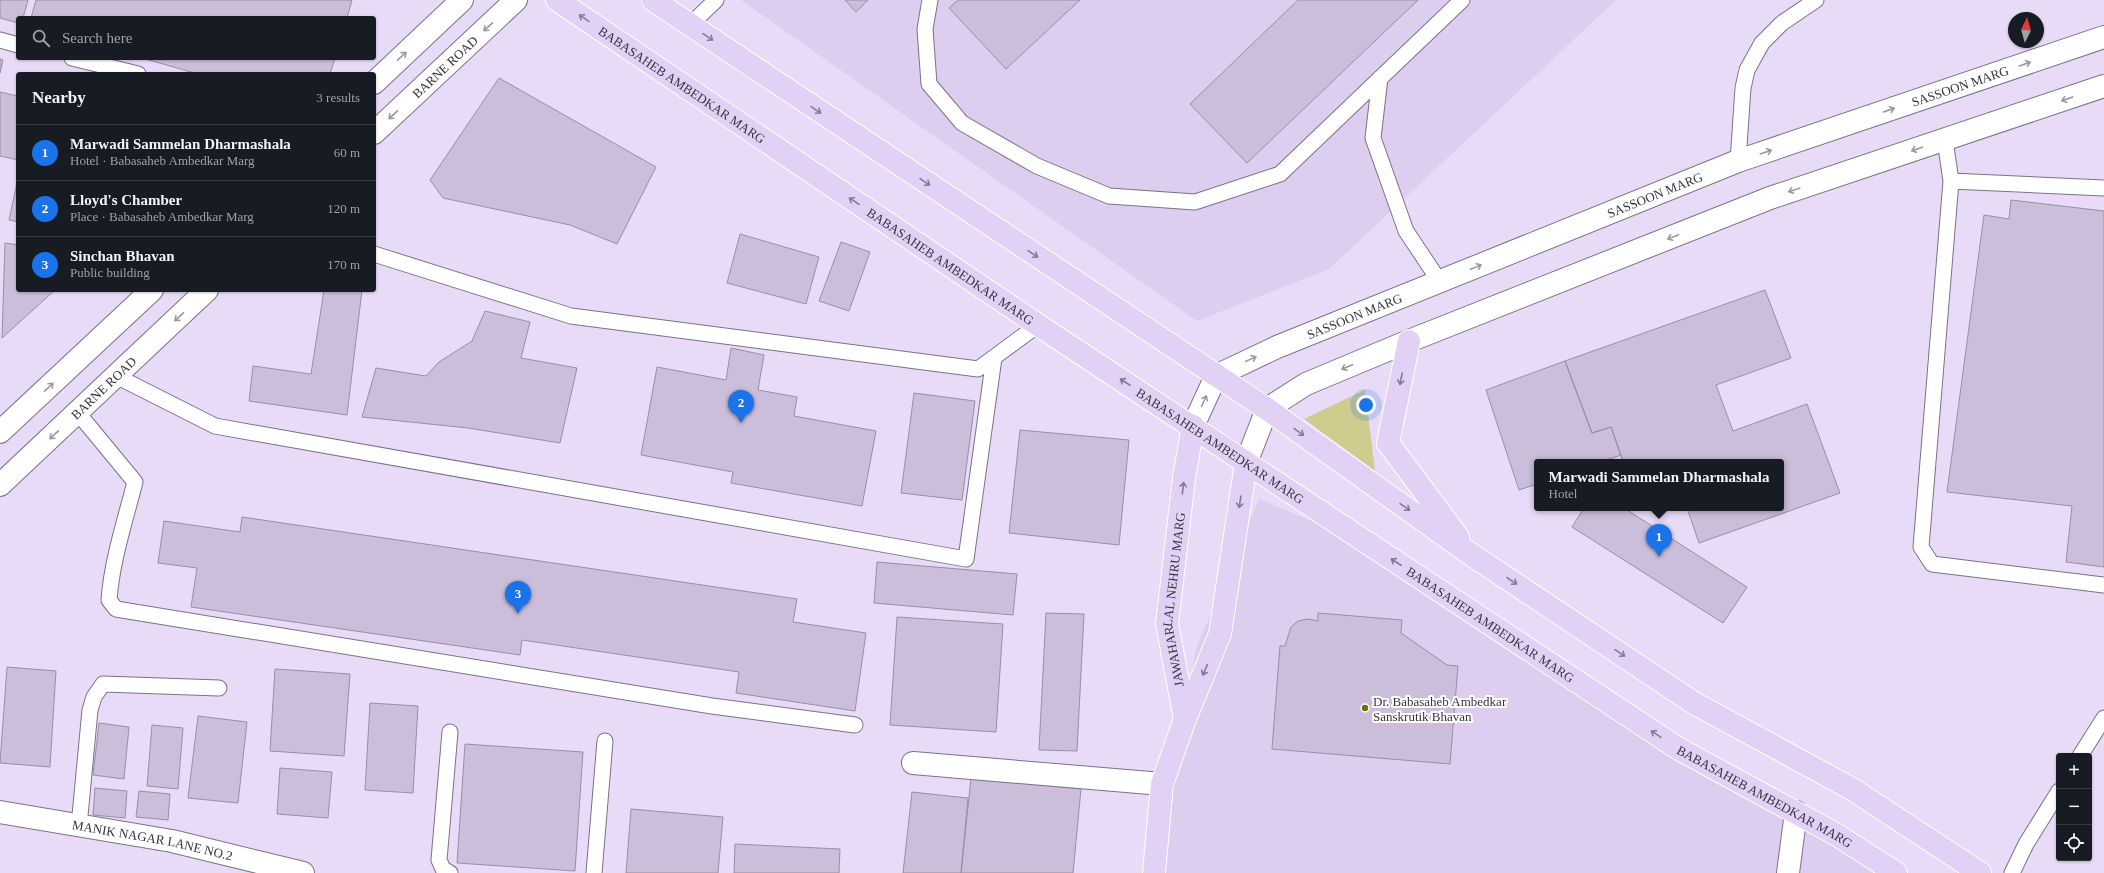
<!DOCTYPE html>
<html lang="en">
<head>
<meta charset="utf-8">
<style>
  body { margin:0; font-family:"Times New Roman",serif; background:#242831; color:#f1f3f6 }
  .controls { position:absolute; right:12px; bottom:12px; display:grid; overflow:hidden; border-radius:4px; box-shadow:0 1px 3px #0004 }
  .controls button { width:36px; height:36px; display:grid; place-items:center; padding:0; border:0; border-bottom:1px solid #363941; background:#171b24; color:#f1f3f6; font:20px sans-serif }
  .compass { position:absolute; left:2008px; top:12px; width:36px; height:36px; border-radius:50%; background:#171b24; box-shadow:0 1px 3px #0004; rotate:5deg }
  .you { position:absolute; left:1366px; top:405px; width:14px; height:14px; margin:-10px; border:3px solid #fff; border-radius:50%; background:#1a73e8; box-shadow:0 0 0 6px #1a73e833 }
  .badge { display:grid; place-items:center; width:26px; height:26px; border-radius:50%; background:#1a73e8; color:#fff; font-size:13px; font-weight:700 }
  .pin { position:absolute; translate:-50% -33px; filter:drop-shadow(0 1px 2px #0008) }
  .pin::after { content:''; position:absolute; top:21px; width:14px; height:12px; background:inherit; clip-path:polygon(0 0,100% 0,50% 100%) }
  .popup { position:absolute; left:1534px; top:459px; width:250px; height:52px; box-sizing:border-box; display:grid; place-content:center; border-radius:4px; background:#171b24; filter:drop-shadow(0 1px 3px #0005); font-size:13px; white-space:nowrap; color:#9ea1a6 }
  .popup b { font-size:15px; color:#f1f3f6 }
  .popup::after { content:''; position:absolute; left:50%; top:100%; margin-left:-8px; border:8px solid transparent; border-top-color:#171b24 }
  .list { margin:0; padding:0; list-style:none }
  h2 { display:flex; justify-content:space-between; align-items:center; height:52px; margin:0; padding:0 16px; font-size:17px }
  h2 small { font-size:13px; font-weight:400; color:#9ea1a6 }
  .list li { display:grid; grid-template-columns:26px 1fr auto; gap:12px; align-items:center; box-sizing:border-box; height:56px; padding:0 16px; border-top:1px solid #363941 }
  .list b { display:block; font-size:15px; white-space:nowrap }
  .list p { margin:0; font-size:13px; white-space:nowrap; color:#9ea1a6 }
  .list em { font-size:13px; font-style:normal; color:#9ea1a6 }
  .icon { flex:none; width:22px; height:22px; fill:none; stroke:currentColor; stroke-width:2; stroke-linecap:round; stroke-linejoin:round }
  .map { position:relative; flex:none; width:2104px; height:873px; overflow:hidden }
  .search { position:absolute; background:#171b24; box-shadow:0 1px 3px #0004; left:16px; top:16px; width:360px; height:44px; display:flex; align-items:center; gap:10px; box-sizing:border-box; padding:0 14px; border-radius:4px; color:#9ea1a6; font-size:15px }
  .panel { position:absolute; background:#171b24; box-shadow:0 1px 3px #0004; left:16px; top:72px; width:360px; height:220px; border-radius:4px }
  .map>svg:first-child { display:block }
</style>
</head>
<body>
<div class="map">
<svg width="2104" height="873" viewBox="0 0 2104 873">
  <rect width="100%" height="100%" fill="#e8dbf7"/>
  <path fill="#ddcdee" d="M741,0H1616L1329,269L1197,321Z
    M1259,499L1373,547L1882,873H1154L1196,649Z"/>
  <path fill="#d0cc8d" d="M1365,390L1375,471L1304,419Z"/>
  <path fill="#cbbeda" stroke="#998da7" d="M0,0H28L23,18H18V23L0,18Z
    M36,0H352L347,18H31Z
    M845,0H868L856,12Z
    M958,0H1080L1006,69L949,8Z
    M1298,0H1418L1247,163L1190,104Z
    M142,58H335L330,74H198Z
    M0,59L3,60L0,73Z
    M499,78L656,167L617,244L570,225L443,198L430,180Z
    M0,92L18,96V160L0,156Z
    M18,178V222L9,220Z
    M2011,200L2104,211V567L2066,562L2072,506L1947,492L1984,215L2009,219Z
    M740,234L819,257L806,304L727,283Z
    M841,242L870,252L849,311L819,301Z
    M5,243L18,245V290H55L2,338Z
    M324,290H362L347,415L249,401L253,366L311,374Z
    M1765,290L1791,358L1716,385L1733,431L1807,404L1840,493L1699,543L1687,508H1781V462H1623L1611,427L1592,433L1565,361Z
    M485,311L530,322L521,358L577,368L560,443L468,428L362,417L376,368L426,376L439,362L472,341Z
    M731,348L764,355L758,390L797,397L794,416L876,431L862,506L731,483L733,472L641,455L657,367L726,380Z
    M1565,361L1592,433L1611,427L1621,455L1601,462H1537V484L1519,490L1486,390Z
    M914,393L975,401L962,500L901,493Z
    M1020,430L1129,440L1119,545L1009,533Z
    M1584,508H1624L1747,587L1723,623L1572,527Z
    M242,517L797,599L793,622L866,633L855,711L736,693L739,672L522,640L520,655L191,607L197,568L158,563L164,521L240,532Z
    M877,562L1017,574L1013,615L874,603Z
    M1046,613L1084,614L1077,751L1039,750Z
    M1318,613L1402,620L1401,633L1447,665L1458,666L1450,764L1272,749L1280,646H1285L1291,627L1298,621L1308,619L1318,621Z
    M897,617L1003,624L996,732L890,725Z
    M7,667L56,671L50,767L0,763Z
    M275,669L350,674L344,756L270,751Z
    M370,703L418,706L413,793L365,790Z
    M198,716L247,722L238,803L188,798Z
    M99,723L129,727L124,779L93,775Z
    M152,725L183,728L178,789L147,786Z
    M465,744L583,752L575,871L457,863Z
    M280,768L332,772L328,818L277,814Z
    M971,778L1081,789L1073,873H961Z
    M95,788L127,791L125,818L93,815Z
    M139,791L170,794L168,820L136,817Z
    M912,792L968,798L961,873H903Z
    M631,809L723,817L718,873H626Z
    M735,844L840,849L839,873H734Z"/>
  <g fill="none" stroke-linecap="round" stroke-linejoin="round">
    <defs>
      <path id="service" d="M930,0L925,29L929,84L962,123L1037,166L1109,196L1195,202L1280,174L1462,0
        M690,25L716,0
        M0,40L18,45
        M72,58L138,74
        M1380,78L1373,138L1406,231L1440,282
        M1945,140L1951,181L1921,547L1932,564L2104,585
        M1738,161L1743,88L1747,70L1762,43L1782,23L1816,0
        M1951,181L2104,188
        M374,254L571,316L978,369L1038,325
        M116,376L215,426L966,559L994,358
        M78,413L135,482C125,521 112,560 109,600L116,609L712,706L855,725
        M450,732L439,860L443,869L450,873
        M2080,756L2104,718
        M79,826L90,710L94,697L103,684L219,688
        M594,873L605,741
        M2012,873L2026,844L2059,791"/>
      <g id="minor">
        <path d="M374,83L462,0"/>
        <path id="s1" d="M374,133L516,0"/>
        <path d="M0,432L152,290"/>
        <path id="s2" d="M0,485L207,290"/>
        <path d="M913,763L1162,784"/>
        <path id="s3" d="M0,812L172,841L303,873"/>
        <path d="M1788,873L1796,812"/>
      </g>
      <g id="secondary">
        <path id="s4" d="M1193,426L1216,376L1277,347L1738,161L2104,37"/>
        <path d="M1246,463L1267,409L1306,384L1409,341L1770,198L2104,86"/>
      </g>
      <g id="primary">
        <path id="s5" d="M557,0L1038,325L1679,749L1837,835L1896,873"/>
        <path d="M653,0L1267,409L1469,553L1694,703L1852,789L1980,873"/>
        <path d="M1409,341L1388,443L1458,537"/>
        <path id="s6" d="M1185,719L1167,624L1184,478L1193,426"/>
        <path d="M1154,873L1162,784L1185,719L1220,634L1246,463"/>
      </g>
    </defs>
    <use href="#service" stroke="#7d718a" stroke-width="17"/>
    <use href="#minor" stroke="#7d718a" stroke-width="24"/>
    <use href="#secondary" stroke="#7d718a" stroke-width="24"/>
    <use href="#primary" stroke="#fff" stroke-width="24"/>
    <use href="#service" stroke="#fff" stroke-width="15"/>
    <use href="#minor" stroke="#fff" stroke-width="22"/>
    <use href="#secondary" stroke="#fff" stroke-width="22"/>
    <use href="#primary" stroke="#e2d0f5" stroke-width="22"/>
  </g>
  <defs><path id="oneway-shaft" d="M-6 0H5M1.5-3L5.5 0L1.5 3" fill="none" stroke-width="1.6" stroke-linecap="round" stroke-linejoin="round"/></defs>
  <g stroke="#847a90">
    <use href="#oneway-shaft" transform="translate(584 18) rotate(-146)"/>
    <use href="#oneway-shaft" transform="translate(708 37) rotate(34)"/>
    <use href="#oneway-shaft" transform="translate(816 110) rotate(34)"/>
    <use href="#oneway-shaft" transform="translate(925 182) rotate(34)"/>
    <use href="#oneway-shaft" transform="translate(854 201) rotate(-146)"/>
    <use href="#oneway-shaft" transform="translate(1033 254) rotate(34)"/>
    <use href="#oneway-shaft" transform="translate(1401 379) rotate(101)"/>
    <use href="#oneway-shaft" transform="translate(1125 382) rotate(-147)"/>
    <use href="#oneway-shaft" transform="translate(1299 432) rotate(35)"/>
    <use href="#oneway-shaft" transform="translate(1183 488) rotate(-83)"/>
    <use href="#oneway-shaft" transform="translate(1240 502) rotate(99)"/>
    <use href="#oneway-shaft" transform="translate(1405 507) rotate(35)"/>
    <use href="#oneway-shaft" transform="translate(1396 562) rotate(-147)"/>
    <use href="#oneway-shaft" transform="translate(1512 581) rotate(34)"/>
    <use href="#oneway-shaft" transform="translate(1620 653) rotate(34)"/>
    <use href="#oneway-shaft" transform="translate(1205 670) rotate(113)"/>
    <use href="#oneway-shaft" transform="translate(1656 734) rotate(-146)"/>
  </g>
  <g stroke="#9c999e">
    <use href="#oneway-shaft" transform="translate(488 27) rotate(137)"/>
    <use href="#oneway-shaft" transform="translate(402 56) rotate(-43)"/>
    <use href="#oneway-shaft" transform="translate(2025 64) rotate(-19)"/>
    <use href="#oneway-shaft" transform="translate(2067 99) rotate(161)"/>
    <use href="#oneway-shaft" transform="translate(1889 110) rotate(-19)"/>
    <use href="#oneway-shaft" transform="translate(393 115) rotate(137)"/>
    <use href="#oneway-shaft" transform="translate(1917 149) rotate(162)"/>
    <use href="#oneway-shaft" transform="translate(1766 152) rotate(-19)"/>
    <use href="#oneway-shaft" transform="translate(1794 190) rotate(162)"/>
    <use href="#oneway-shaft" transform="translate(1673 237) rotate(158)"/>
    <use href="#oneway-shaft" transform="translate(1476 267) rotate(-22)"/>
    <use href="#oneway-shaft" transform="translate(179 317) rotate(137)"/>
    <use href="#oneway-shaft" transform="translate(1251 359) rotate(-25)"/>
    <use href="#oneway-shaft" transform="translate(1347 367) rotate(157)"/>
    <use href="#oneway-shaft" transform="translate(49 387) rotate(-43)"/>
    <use href="#oneway-shaft" transform="translate(1204 401) rotate(-66)"/>
    <use href="#oneway-shaft" transform="translate(54 435) rotate(137)"/>
  </g>
  <circle fill="#746c08" stroke="#fff" stroke-width="1.5" cx="1365" cy="708" r="4"/>
  <g text-anchor="middle" stroke-width="4" stroke-linejoin="round" paint-order="stroke">
    <g font-size="13" fill="#38333e" stroke="#fff">
      <text dy="5" stroke="none"><textPath href="#s1" startOffset="97">BARNE ROAD</textPath></text>
      <text dy="5" stroke="none"><textPath href="#s5" startOffset="151">BABASAHEB AMBEDKAR MARG</textPath></text>
      <text dy="5" stroke="none"><textPath href="#s4" startOffset="854">SASSOON MARG</textPath></text>
      <text dy="5" stroke="none"><textPath href="#s4" startOffset="530">SASSOON MARG</textPath></text>
      <text dy="5" stroke="none"><textPath href="#s5" startOffset="475">BABASAHEB AMBEDKAR MARG</textPath></text>
      <text dy="5" stroke="none"><textPath href="#s4" startOffset="206">SASSOON MARG</textPath></text>
      <text dy="5" stroke="none"><textPath href="#s2" startOffset="142">BARNE ROAD</textPath></text>
      <text dy="5" stroke="none"><textPath href="#s5" startOffset="799">BABASAHEB AMBEDKAR MARG</textPath></text>
      <text dy="5" stroke="none"><textPath href="#s6" startOffset="121">JAWAHARLAL NEHRU MARG</textPath></text>
      <text dy="5" stroke="none"><textPath href="#s5" startOffset="1123">BABASAHEB AMBEDKAR MARG</textPath></text>
      <text dy="5" stroke="none"><textPath href="#s5" startOffset="1447">BABASAHEB AMBEDKAR MARG</textPath></text>
      <text dy="5" stroke="none"><textPath href="#s3" startOffset="155">MANIK NAGAR LANE NO.2</textPath></text>
    </g>
    <g font-size="13" fill="#38333e" stroke="#fff" text-anchor="start">
      <text x="1373" y="706">Dr. Babasaheb Ambedkar<tspan x="1373" dy="15">Sanskrutik Bhavan</tspan></text>
    </g>
  </g>
</svg>
<div class="controls">
<button>+</button>
<button>−</button>
<button><svg class="icon" aria-label="locate" viewBox="0 0 24 24"><circle cx="12" cy="12" r="6"/><path d="M12 2v4M12 18v4M2 12h4M18 12h4"/></svg></button>
</div>
<svg class="compass" viewBox="-18 -18 36 36"><path d="M0-13l5 13h-10z" fill="#e53935"/><path d="M0 13l5-13h-10z" fill="#9ea1a6"/></svg>
<div class="you"></div>
<div class="pin badge" style="left:1659px;top:557px">1</div>
<div class="popup"><b>Marwadi Sammelan Dharmashala</b>Hotel</div>
<div class="pin badge" style="left:741px;top:423px">2</div>
<div class="pin badge" style="left:518px;top:614px">3</div>
<div class="search"><svg class="icon" aria-label="search" viewBox="0 0 24 24"><circle cx="10" cy="10" r="6"/><path d="M15 15l6 6"/></svg>Search here</div>
<section class="panel">
<h2>Nearby<small>3 results</small></h2>
<ul class="list">
<li><span class="badge">1</span><div><b>Marwadi Sammelan Dharmashala</b><p>Hotel · Babasaheb Ambedkar Marg</p></div><em>60 m</em></li>
<li><span class="badge">2</span><div><b>Lloyd's Chamber</b><p>Place · Babasaheb Ambedkar Marg</p></div><em>120 m</em></li>
<li><span class="badge">3</span><div><b>Sinchan Bhavan</b><p>Public building</p></div><em>170 m</em></li>
</ul>
</section>
</div>
</body>
</html>
